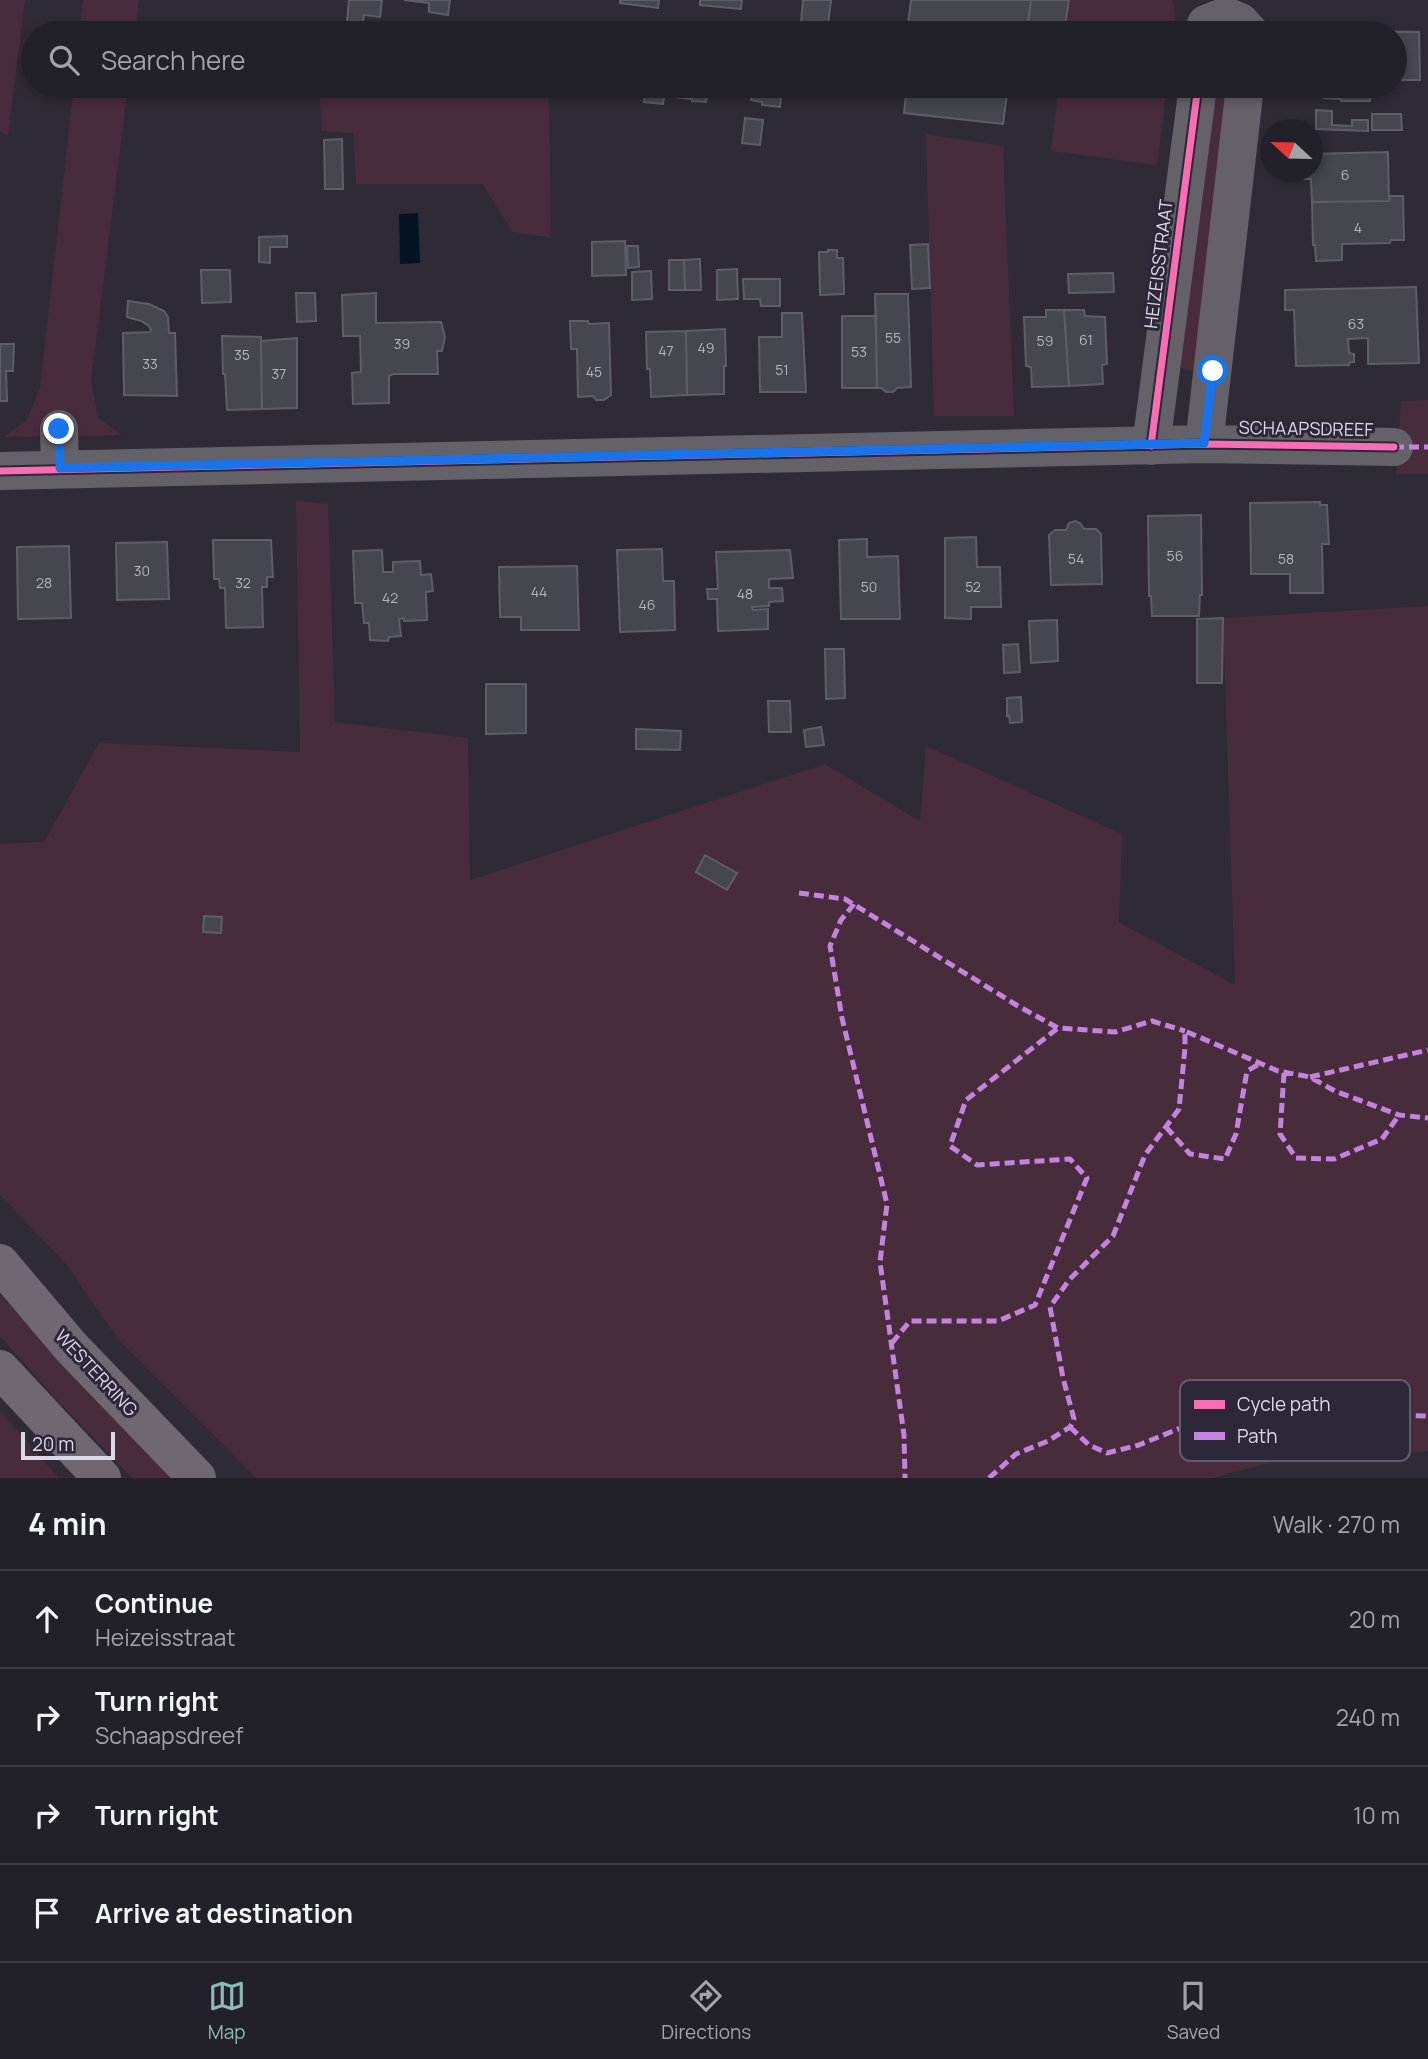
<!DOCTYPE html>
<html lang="en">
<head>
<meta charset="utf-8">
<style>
  body { margin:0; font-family:Manrope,sans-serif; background:#2e2d34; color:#f1f3f6 }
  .compass { position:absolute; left:1260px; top:119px; width:63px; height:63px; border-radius:50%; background:#222028; box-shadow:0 4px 10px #0003; rotate:292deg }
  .scale { position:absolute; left:21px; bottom:18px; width:94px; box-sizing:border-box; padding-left:7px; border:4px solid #dcd9e6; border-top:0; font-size:19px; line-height:24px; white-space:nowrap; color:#dcd9e6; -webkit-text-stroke:5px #2d273a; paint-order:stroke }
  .stop { position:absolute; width:21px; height:21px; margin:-16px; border:5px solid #1a73e8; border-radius:50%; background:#fff }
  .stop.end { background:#1a73e8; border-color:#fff; box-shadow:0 2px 7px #0008 }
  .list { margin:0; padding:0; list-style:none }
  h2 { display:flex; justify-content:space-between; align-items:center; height:91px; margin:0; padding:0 28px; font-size:30px }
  h2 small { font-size:23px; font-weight:400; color:#a2a3a8 }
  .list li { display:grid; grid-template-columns:46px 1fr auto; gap:21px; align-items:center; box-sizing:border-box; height:98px; padding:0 28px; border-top:2px solid #3f3e45 }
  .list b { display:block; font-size:26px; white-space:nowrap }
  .list p { margin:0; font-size:23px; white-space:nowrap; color:#a2a3a8 }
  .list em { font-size:23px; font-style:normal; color:#a2a3a8 }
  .icon { flex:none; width:38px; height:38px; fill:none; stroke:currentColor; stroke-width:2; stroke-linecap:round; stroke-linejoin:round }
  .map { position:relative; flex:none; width:1428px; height:1478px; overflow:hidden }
  .search { position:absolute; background:#222028; box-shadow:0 4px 10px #0003; left:21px; right:21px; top:21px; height:77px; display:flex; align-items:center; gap:18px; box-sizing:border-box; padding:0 24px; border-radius:38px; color:#a2a3a8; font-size:26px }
  .sheet { height:483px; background:#222028 }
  nav { display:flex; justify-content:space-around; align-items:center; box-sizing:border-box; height:98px; border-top:2px solid #3f3e45; background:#222028; font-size:19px; color:#a2a3a8 }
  nav a { display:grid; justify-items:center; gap:4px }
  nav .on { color:#8bbbb9 }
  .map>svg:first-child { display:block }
</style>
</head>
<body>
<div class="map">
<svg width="1428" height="1478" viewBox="0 0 1428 1478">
  <rect width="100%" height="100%" fill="#2e2b36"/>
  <path fill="#482c3b" d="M0,0H25L8,135L0,132Z
    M83,0H139L135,33H79Z
    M1070,0H1173L1175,16L1173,33H1066Z
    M74,86H128L91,381L98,418L122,435L3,437L26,421L40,388Z
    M319,86H517L549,89L551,238L513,232L482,184H356L353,133L322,131Z
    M1059,86H1167L1157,165L1051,151Z
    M1211,86H1230L1196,365L1191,371L1185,370L1179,364Z
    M926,134L1003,146L1014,416H934Z
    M1428,400V474H1396L1401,401Z
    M296,501L328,504L335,722L468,738L470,880L825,764L920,821L926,746L1122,834L1119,922L1235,985L1223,618L1428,606V1451L1277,1461L1212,1478H256L118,1339L65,1263L0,1195V844L44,842L99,743L300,752Z
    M0,1295L172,1478H132L58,1401L0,1336Z
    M0,1411L59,1478H0Z"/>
  <path fill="#041223" d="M418,213L420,263L400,264L399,214Z"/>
  <path fill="#46464f" stroke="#5d5e67" stroke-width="2" d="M349,0H382L380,17L364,15L361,33L346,32Z
    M404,0H450L448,15L429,12V3Z
    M620,0H659L658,8L620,3Z
    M700,0H742L741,9L700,5Z
    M803,0H831L827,33H800Z
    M911,0H1031L1027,33H907Z
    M1031,0H1069L1064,33H1027Z
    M1336,26H1351V31H1371V33H1332V31H1336Z
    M1371,31L1419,32L1420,80H1395V33H1371Z
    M646,86H666L663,104L644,102Z
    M668,86H691L690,99L666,96Z
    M694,86H708L706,102L692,101Z
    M753,86H782L780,107L762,105V102L751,100Z
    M907,86H1020V89L1008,87L1003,124L904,113Z
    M1325,86H1370V101H1341V99L1324,98Z
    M1316,110L1332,111V125L1352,126V120H1368V131L1316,129Z
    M1372,114H1401L1402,130H1372Z
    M745,118L763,120L760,145L742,143Z
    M342,139L343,189H325L324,140Z
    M1388,152L1389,201L1312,202L1311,179H1302L1301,172H1312V154Z
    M1390,196H1403L1404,240H1391L1390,243L1342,244V260L1316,261L1315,245H1313L1312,202L1389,201Z
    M287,236V247H270V263L259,262V237Z
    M625,241L626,275L592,276V242Z
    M928,244L930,288L912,289L910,245Z
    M627,246H638L639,267L628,268Z
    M828,250H837V258H843L844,294L820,295L819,252H828Z
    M700,259L701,290H685L684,260Z
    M669,260H684L685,290H669Z
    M737,269L738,299L717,300V270Z
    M201,270H230L231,302L202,303Z
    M651,271L652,299L632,300V272Z
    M1113,273L1114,292L1069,293L1068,274Z
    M743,279H780V306H761L760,299H744Z
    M1416,287L1419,363L1368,364V338L1348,339L1349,353L1354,354V362H1350L1349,365L1296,366L1294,310H1285V290Z
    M296,293H315L316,321L297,322Z
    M376,293V323L441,322L445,337L442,351H437L438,374H393L389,376V403L353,404L352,373L361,372L360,336H343L342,295Z
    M875,294H908L911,387L897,388L893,392H886L881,388H877Z
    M128,301L149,304L164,311L168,317L169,333H175L177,396L124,395L123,333L150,332L151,330L149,326L141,321L127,317Z
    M1046,310H1064L1069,386L1032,387L1031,367L1026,366L1024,317H1046Z
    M1064,310H1084L1085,316L1105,317L1107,364L1102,365L1103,384L1069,386Z
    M782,313H802L806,392H760L759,337H782Z
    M842,316H876L877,388H842Z
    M570,321H588L589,324L609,323L611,395L604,400H596L593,396L578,397L577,349H571Z
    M725,329L726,366H724V394L687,395L686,331Z
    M686,331L687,395L651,397L650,369H647L646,332Z
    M222,336L261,337L262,409L227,410L225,374H223Z
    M297,338V408L262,409L261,341Z
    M0,344H14L13,371H6L7,401H0Z
    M1320,502V505H1327L1329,544H1322L1323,593H1290V574H1251L1250,503Z
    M1201,515L1202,595H1200L1199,616H1152L1151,596H1149L1148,516Z
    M1075,521L1080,523L1084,529H1096L1101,534L1102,584L1051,585L1049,535L1055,530H1066L1069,523Z
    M976,537L977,567H1000L1001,607H971V619L945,618V538Z
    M867,539V557L898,556L900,619H841L839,540Z
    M213,540H271L273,577H267V587H262L263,627L226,628L225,588H220L219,579H214Z
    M167,542L169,599L117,600L116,543Z
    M69,546L71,618L18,619L17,547Z
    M662,549L663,581H674L675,630L620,632L617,550Z
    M382,550L383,572H393V562L420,561L421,575L431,574L433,591L426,592L427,620L404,621V618L399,619L401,636L389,637L388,641L370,640L369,623H364L362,603H355L353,551Z
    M790,550L793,578L769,579V588H782L783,601L769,602V606L752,607L753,610L768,609V629L718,631L717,599H708L707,589H718L716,552Z
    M577,566L579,630H521V617H500L499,567Z
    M1223,618L1222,683H1197V619Z
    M1057,620L1058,661L1031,663L1029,621Z
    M1018,644L1020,672L1004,673L1003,645Z
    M825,649H844L845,698L826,699Z
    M486,684H526V733L486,734Z
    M1021,697L1022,722L1010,723L1009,715L1007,716V698Z
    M768,701H790L791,732H769Z
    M821,727L824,745L806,747L804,730Z
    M636,729L681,731L680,750L636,749Z
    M705,855L737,873L727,890L696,872Z
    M204,916L222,917L221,933L203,932Z"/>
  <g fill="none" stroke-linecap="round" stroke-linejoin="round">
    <path stroke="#656169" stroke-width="38" d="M1206,24L1226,16L1240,22L1250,33
      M59,429L60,469
      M1204,444L1245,86
      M1151,446L1198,86
      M0,471L1204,444L1394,447"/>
    <path stroke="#6f6772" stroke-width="38" d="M0,1263L71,1347L197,1478
      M0,1369L102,1478"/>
    <path stroke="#c483df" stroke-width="5" stroke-dasharray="10 5" stroke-linecap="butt" d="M1394,447H1428
      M799,893L845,899L1018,1006L1058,1028L1115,1032L1152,1021L1185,1031
      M854,904L841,920L830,946L842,1018L887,1204L880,1262L904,1435L905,1478
      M1284,1073L1280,1134L1296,1158L1334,1159L1382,1139L1399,1115
      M1310,1077L1428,1050
      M1166,1127L1190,1154L1225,1159L1236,1134L1247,1071L1261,1063
      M892,1343L910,1321H998L1035,1305L1087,1178L1070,1159L977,1165L950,1146L966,1100L1058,1028
      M1070,1427L1089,1445L1107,1453L1139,1445L1178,1429L1196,1433L1395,1415L1428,1416
      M989,1478L1016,1454L1048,1441L1070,1427L1074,1419L1063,1378L1050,1307L1069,1280L1113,1236L1145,1155L1179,1109L1185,1048V1031L1278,1071L1310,1077L1335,1091L1399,1115L1428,1118"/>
    <defs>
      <path id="cycleway" d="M1151,446L1198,86
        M0,471L1204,444L1394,447"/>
    </defs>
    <use href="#cycleway" stroke="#2d273a" stroke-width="11"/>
    <use href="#cycleway" stroke="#f96db3" stroke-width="7"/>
  </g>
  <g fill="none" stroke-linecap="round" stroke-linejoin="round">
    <path stroke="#1a73e8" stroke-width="9" d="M59,429L60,468L1204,443L1213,371"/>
  </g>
  <g text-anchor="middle" stroke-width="6" stroke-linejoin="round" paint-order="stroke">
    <g font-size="14" fill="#b6b4c0">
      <text x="1345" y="180">6</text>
      <text x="1358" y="233">4</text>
      <text x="1356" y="329">63</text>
      <text x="893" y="343">55</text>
      <text x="1086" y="345">61</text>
      <text x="1045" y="346">59</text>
      <text x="402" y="349">39</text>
      <text x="706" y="353">49</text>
      <text x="666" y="356">47</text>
      <text x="859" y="357">53</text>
      <text x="242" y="360">35</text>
      <text x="150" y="369">33</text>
      <text x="782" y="375">51</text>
      <text x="594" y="377">45</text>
      <text x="279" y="379">37</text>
      <text x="1175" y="561">56</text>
      <text x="1076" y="564">54</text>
      <text x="1286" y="564">58</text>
      <text x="142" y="576">30</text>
      <text x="44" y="588">28</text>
      <text x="243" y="588">32</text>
      <text x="869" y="592">50</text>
      <text x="973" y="592">52</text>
      <text x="539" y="597">44</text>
      <text x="745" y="599">48</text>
      <text x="390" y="603">42</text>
      <text x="647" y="610">46</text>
    </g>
    <g font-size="18" fill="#dcd9e6" stroke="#2d273a">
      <text transform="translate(1159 264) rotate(-83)" y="6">HEIZEISSTRAAT</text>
      <text transform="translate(1306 429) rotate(1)" y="6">SCHAAPSDREEF</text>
      <text transform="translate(96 1373) rotate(47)" y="6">WESTERRING</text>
    </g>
  </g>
  <rect x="1180" y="1380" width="230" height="81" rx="10" fill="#2d273a" stroke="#625c6e" stroke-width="2"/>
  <rect x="1194" y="1400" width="31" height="9" fill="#f96db3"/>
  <rect x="1194" y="1432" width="31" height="8" fill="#c483df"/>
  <g font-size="19" fill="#dcd9e6">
    <text x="1237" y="1411">Cycle path</text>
    <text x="1237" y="1443">Path</text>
  </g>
</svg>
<svg class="compass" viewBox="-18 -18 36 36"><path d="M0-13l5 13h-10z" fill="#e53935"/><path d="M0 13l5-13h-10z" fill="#a2a3a8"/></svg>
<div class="scale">20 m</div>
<div class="stop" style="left:1213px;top:371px"></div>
<div class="stop end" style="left:59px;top:429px"></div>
<div class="search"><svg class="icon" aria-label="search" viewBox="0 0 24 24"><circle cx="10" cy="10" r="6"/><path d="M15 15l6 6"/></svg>Search here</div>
</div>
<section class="sheet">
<h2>4 min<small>Walk · 270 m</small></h2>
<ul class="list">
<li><svg class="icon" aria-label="ahead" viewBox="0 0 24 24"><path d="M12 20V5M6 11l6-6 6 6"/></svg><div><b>Continue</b><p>Heizeisstraat</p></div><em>20 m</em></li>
<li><svg class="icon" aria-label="right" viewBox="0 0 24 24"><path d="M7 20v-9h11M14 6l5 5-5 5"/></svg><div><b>Turn right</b><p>Schaapsdreef</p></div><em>240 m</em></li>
<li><svg class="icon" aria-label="right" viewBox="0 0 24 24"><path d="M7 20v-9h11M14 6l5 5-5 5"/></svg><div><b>Turn right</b></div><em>10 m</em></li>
<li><svg class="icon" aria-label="arrive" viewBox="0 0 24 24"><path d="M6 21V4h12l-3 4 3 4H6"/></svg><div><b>Arrive at destination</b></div></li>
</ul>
</section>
<nav>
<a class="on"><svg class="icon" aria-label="map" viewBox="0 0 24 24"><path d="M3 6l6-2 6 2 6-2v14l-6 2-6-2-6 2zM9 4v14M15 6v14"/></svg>Map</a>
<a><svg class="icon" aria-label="directions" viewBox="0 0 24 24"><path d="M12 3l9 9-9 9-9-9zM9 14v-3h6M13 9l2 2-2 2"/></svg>Directions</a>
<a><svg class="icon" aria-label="saved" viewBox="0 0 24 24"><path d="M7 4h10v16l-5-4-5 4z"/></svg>Saved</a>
</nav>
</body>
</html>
